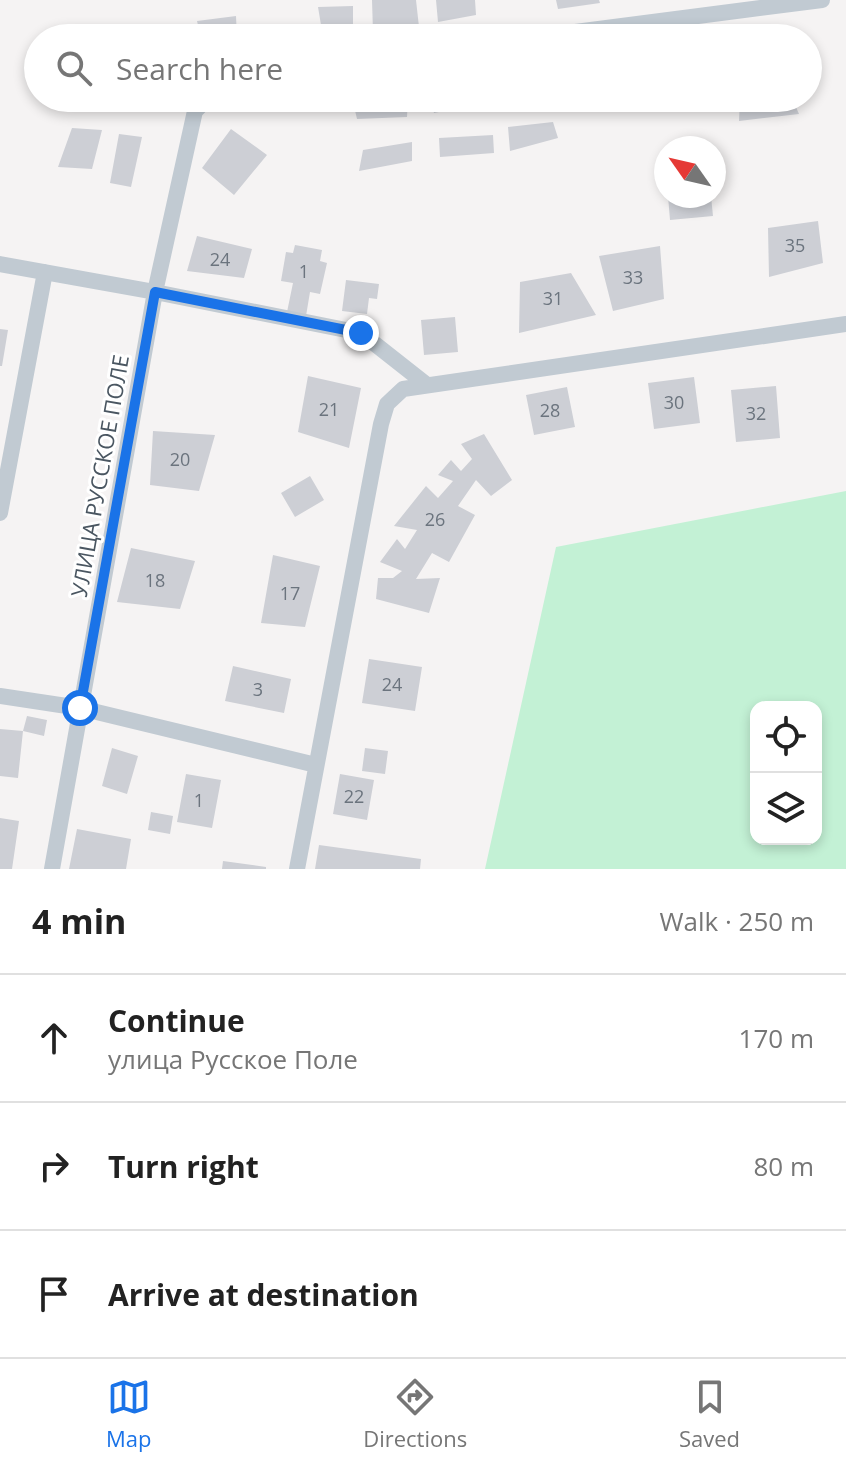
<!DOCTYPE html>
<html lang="en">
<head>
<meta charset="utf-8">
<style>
  body { margin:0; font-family:"Open Sans",sans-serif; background:#f2f2f2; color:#222 }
  .controls { position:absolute; right:24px; bottom:24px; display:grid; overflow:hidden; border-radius:16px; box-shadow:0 4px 12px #0003 }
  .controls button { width:72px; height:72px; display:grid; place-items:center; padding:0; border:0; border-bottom:2px solid #e0e0e0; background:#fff; color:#222; font:40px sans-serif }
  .compass { position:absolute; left:654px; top:136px; width:72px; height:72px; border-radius:50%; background:#fff; box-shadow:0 4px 12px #0003; rotate:304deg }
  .stop { position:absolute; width:24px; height:24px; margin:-18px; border:6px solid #1a73e8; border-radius:50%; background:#fff }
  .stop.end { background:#1a73e8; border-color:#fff; box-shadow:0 2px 8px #0008 }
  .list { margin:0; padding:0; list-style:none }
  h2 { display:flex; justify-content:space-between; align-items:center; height:104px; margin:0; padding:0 32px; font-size:34px }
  h2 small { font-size:26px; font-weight:400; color:#767676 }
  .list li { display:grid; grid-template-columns:52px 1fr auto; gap:24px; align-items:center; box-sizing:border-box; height:128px; padding:0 32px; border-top:2px solid #e0e0e0 }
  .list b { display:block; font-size:30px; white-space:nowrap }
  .list p { margin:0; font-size:26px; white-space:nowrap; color:#767676 }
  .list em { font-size:26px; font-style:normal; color:#767676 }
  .icon { flex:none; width:44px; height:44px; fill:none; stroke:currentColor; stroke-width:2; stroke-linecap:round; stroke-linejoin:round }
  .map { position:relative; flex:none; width:846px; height:869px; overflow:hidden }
  .search { position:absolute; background:#fff; box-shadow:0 4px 12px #0003; left:24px; right:24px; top:24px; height:88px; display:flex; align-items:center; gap:20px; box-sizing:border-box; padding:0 28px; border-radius:44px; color:#767676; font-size:30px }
  .sheet { height:488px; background:#fff }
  nav { display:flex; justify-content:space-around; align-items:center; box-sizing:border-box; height:112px; border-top:2px solid #e0e0e0; background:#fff; font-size:22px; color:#767676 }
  nav a { display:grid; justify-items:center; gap:4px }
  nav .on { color:#1a73e8 }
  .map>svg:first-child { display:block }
</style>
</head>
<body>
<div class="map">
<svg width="846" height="869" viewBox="0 0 846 869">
  <rect width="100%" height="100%" fill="#f5f3f3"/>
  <path fill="#c3f1d5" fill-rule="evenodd" d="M846,491V869H485L556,547ZM756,707H816V839H756Z"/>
  <path fill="#cdcfd5" d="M372,0H416L419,27L373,32Z
    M436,0H475L476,15L438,22Z
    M556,0H599L600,3L558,9Z
    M353,6V34L323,37L318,7Z
    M236,16L237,38H201L197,21Z
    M429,98H478L479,104L434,113Z
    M792,98L799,114L739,121L740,99Z
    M408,99L407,117L357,119L353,102Z
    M553,122L558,138L510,151L508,127Z
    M72,128L102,130L92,169L58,167Z
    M231,129L267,155L234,195L202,168Z
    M119,134L142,137L131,187L110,183Z
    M493,135L494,153L440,157L439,138Z
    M412,142V161L359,171L363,150Z
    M668,196H711L713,216L670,220Z
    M818,221L823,263L769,277L768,228Z
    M197,236L252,249L244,278L187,271Z
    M295,245L322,250L320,261L327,263L320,294L310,292L306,316L287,312L293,283L281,281L286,252L293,253Z
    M660,246L664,299L613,311L599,256Z
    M571,273L596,315L519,333L520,282Z
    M346,280L379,284L377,299L369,298L367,314L342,311Z
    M455,317L458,352L424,355L421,320Z
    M0,329L8,330L2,366H0Z
    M308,376L361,388L349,448L298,432Z
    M694,377L700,423L654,429L648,383Z
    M776,386L780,438L736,442L731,390Z
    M567,387L575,427L534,435L526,395Z
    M153,431L215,435L199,491L150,485Z
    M484,434L512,480L491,496L476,480L458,506L475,515L449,562L432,553L416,579L440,578L429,613L376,599L378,578H393L402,571L380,562L397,539L405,549L417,530L394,526L426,486L438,498L453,481L438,475L451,460L461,471L472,459L461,444Z
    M310,476L324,500L295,517L281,493Z
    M131,548L195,561L180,609L117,602Z
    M273,555L320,566L305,627L261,623Z
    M369,659L422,667L415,711L362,703Z
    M233,666L291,679L284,713L225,701Z
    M27,716L47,720L44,736L23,731Z
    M0,729L23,731L18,778L0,776Z
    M112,748L138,756L127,794L102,786Z
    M365,748L388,751L385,774L362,771Z
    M186,774L221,780L212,828L177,822Z
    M340,774L374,780L367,820L333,814Z
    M151,812L173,816L170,834L148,830Z
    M0,818L19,821L12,869H0Z
    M77,829L131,839L126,869H69Z
    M319,845L421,859L420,869H315Z
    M223,861L266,867V869H222Z"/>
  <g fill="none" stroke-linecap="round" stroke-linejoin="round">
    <path stroke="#c1cad2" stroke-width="16" d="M529,38L822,0
      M0,264L155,292L361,333L427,385
      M0,513L45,272
      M0,696L80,708L316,765
      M52,869L155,292L195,111L208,98
      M297,869L381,424L387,404L403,389L846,324"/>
  </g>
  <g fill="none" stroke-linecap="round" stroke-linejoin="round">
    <path stroke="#1a73e8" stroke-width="10" d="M80,708L155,292L361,333"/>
  </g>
  <g text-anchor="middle" stroke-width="6" stroke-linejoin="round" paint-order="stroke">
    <g font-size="18" fill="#6b747e">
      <text x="795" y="252">35</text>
      <text x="220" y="266">24</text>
      <text x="304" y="278">1</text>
      <text x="633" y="284">33</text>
      <text x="553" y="305">31</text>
      <text x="674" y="409">30</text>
      <text x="329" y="416">21</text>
      <text x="550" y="417">28</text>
      <text x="756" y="420">32</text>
      <text x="180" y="466">20</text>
      <text x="435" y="526">26</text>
      <text x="155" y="587">18</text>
      <text x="290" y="600">17</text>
      <text x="392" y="691">24</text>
      <text x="258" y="696">3</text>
      <text x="354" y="803">22</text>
      <text x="199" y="807">1</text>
    </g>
    <g font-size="22" fill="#4a5661" stroke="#fff">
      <text transform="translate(100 476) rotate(-80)" y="8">УЛИЦА РУССКОЕ ПОЛЕ</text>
    </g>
  </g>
</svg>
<div class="controls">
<button><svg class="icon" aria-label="locate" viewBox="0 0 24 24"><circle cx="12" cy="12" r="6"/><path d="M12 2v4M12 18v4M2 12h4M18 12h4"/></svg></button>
<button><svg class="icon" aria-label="layers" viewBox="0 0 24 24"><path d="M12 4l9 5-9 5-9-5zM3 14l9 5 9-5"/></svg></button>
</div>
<svg class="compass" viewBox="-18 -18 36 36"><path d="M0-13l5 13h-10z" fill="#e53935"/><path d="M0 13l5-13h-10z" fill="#767676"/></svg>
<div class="stop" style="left:80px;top:708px"></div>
<div class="stop end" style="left:361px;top:333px"></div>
<div class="search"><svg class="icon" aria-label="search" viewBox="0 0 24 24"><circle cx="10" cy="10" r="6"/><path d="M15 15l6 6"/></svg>Search here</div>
</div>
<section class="sheet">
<h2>4 min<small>Walk · 250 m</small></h2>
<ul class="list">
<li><svg class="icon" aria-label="ahead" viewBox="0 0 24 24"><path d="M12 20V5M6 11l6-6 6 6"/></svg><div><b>Continue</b><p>улица Русское Поле</p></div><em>170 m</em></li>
<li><svg class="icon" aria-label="right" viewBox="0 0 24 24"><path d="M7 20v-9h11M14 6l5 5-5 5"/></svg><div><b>Turn right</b></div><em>80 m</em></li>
<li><svg class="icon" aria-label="arrive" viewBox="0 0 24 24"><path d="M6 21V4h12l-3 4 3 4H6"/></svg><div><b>Arrive at destination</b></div></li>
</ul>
</section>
<nav>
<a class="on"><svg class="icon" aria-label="map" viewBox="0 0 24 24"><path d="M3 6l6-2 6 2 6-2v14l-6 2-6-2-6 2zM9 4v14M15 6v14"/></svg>Map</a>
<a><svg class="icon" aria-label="directions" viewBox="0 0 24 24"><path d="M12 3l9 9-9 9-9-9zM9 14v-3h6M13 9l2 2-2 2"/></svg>Directions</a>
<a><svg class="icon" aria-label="saved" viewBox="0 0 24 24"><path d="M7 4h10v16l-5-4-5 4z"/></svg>Saved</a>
</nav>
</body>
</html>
